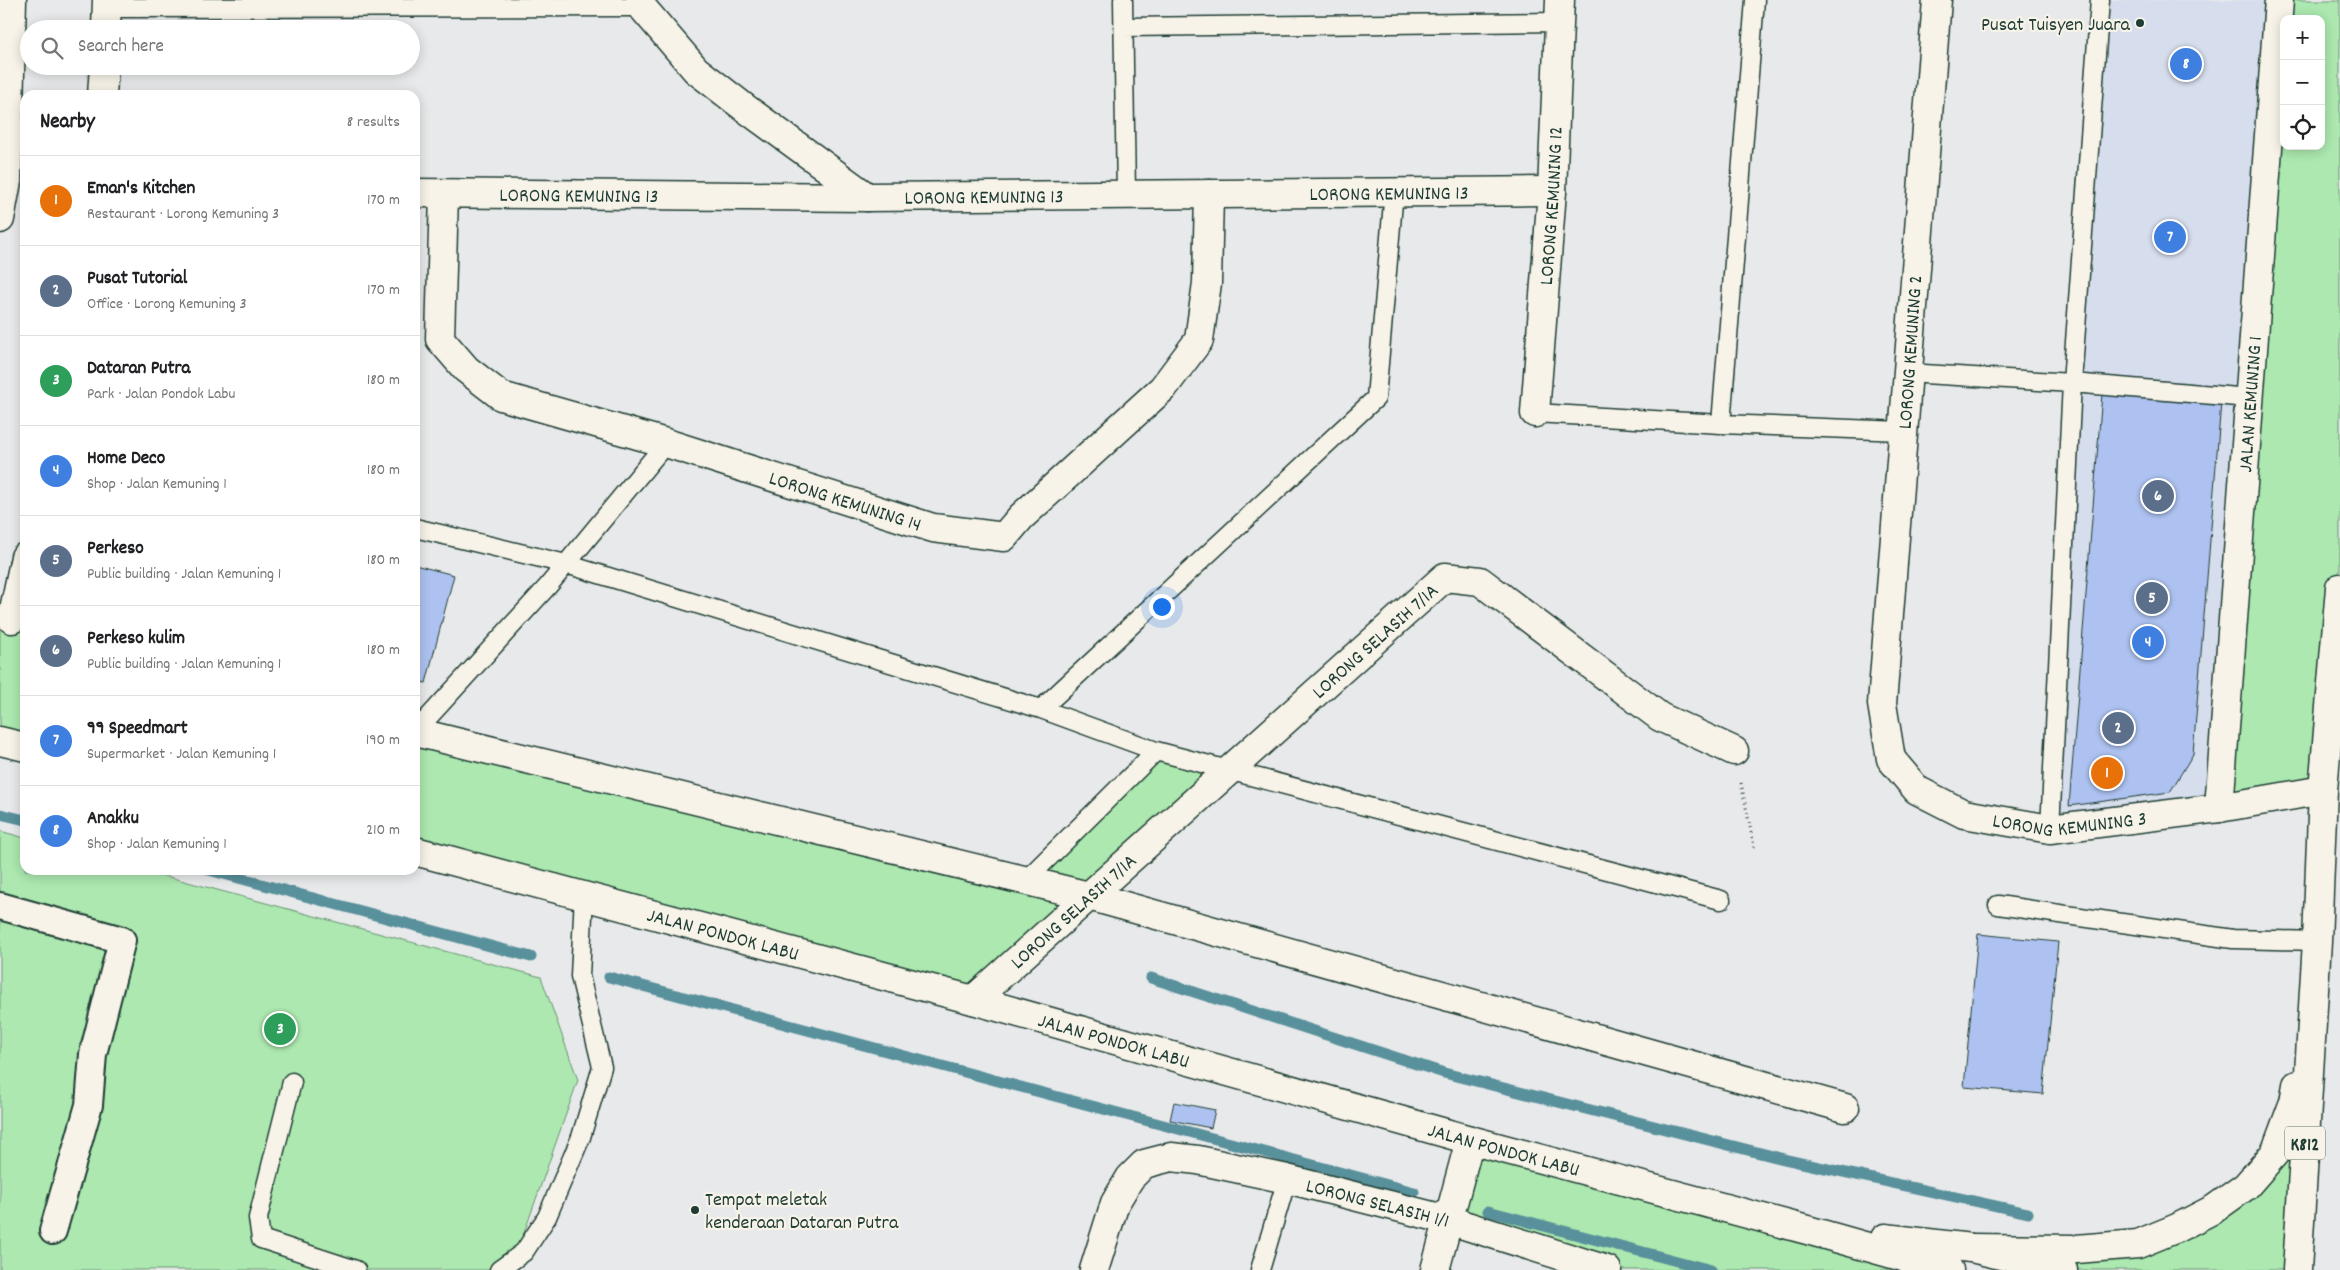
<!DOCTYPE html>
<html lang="en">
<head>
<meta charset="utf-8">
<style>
  body { margin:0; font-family:Dekko,sans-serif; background:#f2f2f2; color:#202124 }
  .controls { position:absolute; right:15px; top:15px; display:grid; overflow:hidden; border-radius:10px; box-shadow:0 2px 12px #0003 }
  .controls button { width:45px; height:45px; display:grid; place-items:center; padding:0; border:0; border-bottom:1px solid #e0e0e0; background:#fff; color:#202124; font:25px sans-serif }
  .you { position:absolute; left:1161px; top:606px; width:18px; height:18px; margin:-12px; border:4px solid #fff; border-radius:50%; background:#1a73e8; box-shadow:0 0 0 8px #1a73e833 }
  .badge { display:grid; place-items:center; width:32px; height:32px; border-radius:50%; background:#0b8043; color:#fff; font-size:16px; font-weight:700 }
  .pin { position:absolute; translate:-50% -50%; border:2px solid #fff; box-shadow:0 1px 5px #0006 }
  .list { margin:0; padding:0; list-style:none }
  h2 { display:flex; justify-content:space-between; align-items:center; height:65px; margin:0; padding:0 20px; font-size:21px }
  h2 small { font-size:16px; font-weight:400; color:#757577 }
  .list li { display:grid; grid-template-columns:32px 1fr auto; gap:15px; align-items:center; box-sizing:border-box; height:90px; padding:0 20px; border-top:1px solid #e0e0e0 }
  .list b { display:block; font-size:19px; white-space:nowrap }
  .list p { margin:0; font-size:16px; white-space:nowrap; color:#757577 }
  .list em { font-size:16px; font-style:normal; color:#757577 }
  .icon { flex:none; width:28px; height:28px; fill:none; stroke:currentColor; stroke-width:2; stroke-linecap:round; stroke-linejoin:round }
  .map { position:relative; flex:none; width:2340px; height:1270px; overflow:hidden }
  .search { position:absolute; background:#fff; box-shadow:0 2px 12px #0003; left:20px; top:20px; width:400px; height:55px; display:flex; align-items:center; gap:12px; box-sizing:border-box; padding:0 18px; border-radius:28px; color:#757577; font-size:19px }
  .panel { position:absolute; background:#fff; box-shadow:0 2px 12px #0003; left:20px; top:90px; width:400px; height:785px; border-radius:15px }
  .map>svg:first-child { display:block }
</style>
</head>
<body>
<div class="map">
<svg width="2340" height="1270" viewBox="0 0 2340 1270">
  <rect width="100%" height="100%" fill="#e8e9ea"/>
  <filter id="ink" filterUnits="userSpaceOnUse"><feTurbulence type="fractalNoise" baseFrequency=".02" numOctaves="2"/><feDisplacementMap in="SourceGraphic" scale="10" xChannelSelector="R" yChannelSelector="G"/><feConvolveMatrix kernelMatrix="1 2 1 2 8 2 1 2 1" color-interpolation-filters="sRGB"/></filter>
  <g filter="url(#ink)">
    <path fill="#d6ddec" d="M2101,0H2279L2219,808L2050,829Z"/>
    <path fill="#ace8af" stroke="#669272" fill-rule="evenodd" d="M2279,0H2340V588L2323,790L2219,808ZM2284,19H2321V146H2284Z
      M0,616L25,623V747L0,741Z
      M415,732L1025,881L1156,751L1229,771L973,1000L415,851Z
      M0,831L25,838V870H143L541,977L578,1080L511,1270H0Z
      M2294,1102L2297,1270H2063L2083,1248L2138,1244L2246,1186Z
      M1470,1140L1949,1270H1607L1448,1220Z"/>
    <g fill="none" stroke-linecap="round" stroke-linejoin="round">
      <path stroke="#59909b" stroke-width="11" d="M0,814L25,820
        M209,870L531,957
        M609,977L1414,1192
        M1151,978L1444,1073L1788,1160L2028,1213
        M1488,1211L1711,1270"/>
    </g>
    <path fill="#adc2f0" stroke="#1f3d34" d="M2102,394L2221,402L2193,754L2170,792L2069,806Z
      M415,565L454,575L426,683L415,681Z
      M1978,934L2058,942L2043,1094L1964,1087Z
      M1174,1102L1215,1110L1211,1128L1170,1120Z"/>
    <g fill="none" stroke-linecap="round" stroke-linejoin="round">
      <defs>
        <path id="service" d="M1123,0L1126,195
          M107,8L642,7
          M1123,27L1559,22
          M1907,373L2072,383L2249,398
          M1535,413L1721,424L1903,431
          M1721,424L1755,0
          M415,528L566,564L1041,709L1156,751L1721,900
          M1041,709L1376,398L1394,191
          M415,732L548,586L666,443
          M2050,829L2072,383L2100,0
          M1025,881L1156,751
          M1998,905L2233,939L2317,941
          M292,1082L258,1218L261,1239L356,1270
          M499,1270L524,1252L547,1217L581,1137L602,1067L580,976L584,895
          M1260,1270L1287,1179"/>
        <path id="pedestrian" d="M0,906L122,940L93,1054L89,1105L53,1231"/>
        <g id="minor">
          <path d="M640,0L642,7L696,70L745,108L867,197"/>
          <path id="s1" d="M1937,0L1882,704L1891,759L1917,790L1964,814L2050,829L2219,808L2323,790"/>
          <path d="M106,29L107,0"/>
          <path d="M102,95L104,66"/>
          <path id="s2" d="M415,193L867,197L1552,191"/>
          <path id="s3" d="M444,194L440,339L466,369L501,396L666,443L933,528L1004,537L1021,517L1163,388L1199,340L1207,283L1209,194"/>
          <path id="s4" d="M1535,413L1552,191L1560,0"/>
          <path d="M12,619L25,557"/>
          <path d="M415,732L1089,896L1845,1108"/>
          <path id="s5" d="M2219,808L2279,0"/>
          <path id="s6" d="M973,1000L1445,577L1480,581L1660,717L1734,751"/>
          <path id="s7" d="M1094,1270L1115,1203L1130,1178L1144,1164L1171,1157L1198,1160L1287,1179L1448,1220L1607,1270"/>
          <path d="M1435,1270L1470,1140"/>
        </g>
        <path id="tertiary" d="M0,219L7,181L12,0"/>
        <g id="secondary">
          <path d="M0,741L25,747"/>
          <path id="s8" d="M415,851L973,1000L1470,1140L1811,1231L1949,1270"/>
          <path d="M1885,1238L1971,1248L2063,1270"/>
        </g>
        <path id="primary" d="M1971,1248L2076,1249L2138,1244L2177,1228L2214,1209L2246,1186L2275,1153L2294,1102L2297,1085
          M2297,1270L2317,941L2323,790L2340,588"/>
      </defs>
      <use href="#service" stroke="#1f3d34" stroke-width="21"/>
      <use href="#pedestrian" stroke="#1f3d34" stroke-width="30"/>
      <use href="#minor" stroke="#1f3d34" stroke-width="31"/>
      <use href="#tertiary" stroke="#1f3d34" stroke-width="31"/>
      <use href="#secondary" stroke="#1f3d34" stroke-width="31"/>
      <use href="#primary" stroke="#1f3d34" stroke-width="31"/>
      <path stroke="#1f3d34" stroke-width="3" stroke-dasharray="1 4" stroke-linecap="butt" d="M1741,783L1755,851"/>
      <use href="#service" stroke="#f7f3e8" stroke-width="18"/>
      <use href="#pedestrian" stroke="#f7f3e8" stroke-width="26"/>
      <use href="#minor" stroke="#f7f3e8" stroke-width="28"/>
      <use href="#tertiary" stroke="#f7f3e8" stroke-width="28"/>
      <use href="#secondary" stroke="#f7f3e8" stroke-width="28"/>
      <use href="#primary" stroke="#f7f3e8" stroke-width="28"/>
    </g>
  </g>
  <g fill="#1f3d34" stroke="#f7f3e8" stroke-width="2">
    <circle cx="2140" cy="23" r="5"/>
    <circle cx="695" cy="1210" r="5"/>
  </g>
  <g text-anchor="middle" stroke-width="4.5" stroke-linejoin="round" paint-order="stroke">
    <rect fill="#f7f3e8" stroke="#60746a" stroke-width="1" x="2285" y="1126.5" width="40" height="33" rx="4"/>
    <g font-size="19" font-weight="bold" fill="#1f3d34">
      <text x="2305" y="1150">K812</text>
    </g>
    <g font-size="20" fill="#1f3d34" stroke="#f7f3e8" text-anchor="end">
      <text x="2130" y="30">Pusat Tuisyen Juara</text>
      <text x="705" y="1205" text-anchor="start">Tempat meletak<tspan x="705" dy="23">kenderaan Dataran Putra</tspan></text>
    </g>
    <g font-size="20" fill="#1f3d34" stroke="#f7f3e8">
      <text dy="7" stroke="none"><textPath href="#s2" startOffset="974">LORONG KEMUNING 13</textPath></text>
      <text dy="7" stroke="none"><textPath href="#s2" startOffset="164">LORONG KEMUNING 13</textPath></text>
      <text dy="7" stroke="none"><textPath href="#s2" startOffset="569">LORONG KEMUNING 13</textPath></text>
      <text dy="7" stroke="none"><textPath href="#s4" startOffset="208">LORONG KEMUNING 12</textPath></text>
      <text transform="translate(1909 352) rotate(-86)" y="7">LORONG KEMUNING 2</text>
      <text dy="7" stroke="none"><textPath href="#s5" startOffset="405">JALAN KEMUNING 1</textPath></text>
      <text dy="7" stroke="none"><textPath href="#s3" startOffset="589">LORONG KEMUNING 14</textPath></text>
      <text dy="7" stroke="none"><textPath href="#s6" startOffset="539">LORONG SELASIH 7/1A</textPath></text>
      <text dy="7" stroke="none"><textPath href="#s1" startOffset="962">LORONG KEMUNING 3</textPath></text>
      <text dy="7" stroke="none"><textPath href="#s6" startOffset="134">LORONG SELASIH 7/1A</textPath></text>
      <text dy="7" stroke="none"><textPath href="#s8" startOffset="319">JALAN PONDOK LABU</textPath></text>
      <text dy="7" stroke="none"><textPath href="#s8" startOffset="724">JALAN PONDOK LABU</textPath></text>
      <text dy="7" stroke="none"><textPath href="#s8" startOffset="1129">JALAN PONDOK LABU</textPath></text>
      <text dy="7" stroke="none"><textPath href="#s7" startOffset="359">LORONG SELASIH 1/1</textPath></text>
    </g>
  </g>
</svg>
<div class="controls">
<button>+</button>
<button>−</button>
<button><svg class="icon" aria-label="locate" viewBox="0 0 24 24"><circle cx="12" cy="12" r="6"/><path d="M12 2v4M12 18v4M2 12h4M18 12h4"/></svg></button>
</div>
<div class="you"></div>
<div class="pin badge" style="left:2107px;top:773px;background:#e8710a">1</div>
<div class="pin badge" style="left:2118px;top:728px;background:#5c6f8a">2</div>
<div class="pin badge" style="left:280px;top:1029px;background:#2e9e5b">3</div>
<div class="pin badge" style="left:2148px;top:642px;background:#3f7fe0">4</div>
<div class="pin badge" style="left:2152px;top:598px;background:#5c6f8a">5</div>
<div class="pin badge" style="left:2158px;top:496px;background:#5c6f8a">6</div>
<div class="pin badge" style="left:2170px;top:237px;background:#3f7fe0">7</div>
<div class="pin badge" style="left:2186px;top:64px;background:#3f7fe0">8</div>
<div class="search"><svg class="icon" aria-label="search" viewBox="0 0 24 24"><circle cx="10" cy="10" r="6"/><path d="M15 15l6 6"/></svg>Search here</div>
<section class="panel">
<h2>Nearby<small>8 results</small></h2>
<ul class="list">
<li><span class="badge" style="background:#e8710a">1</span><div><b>Eman's Kitchen</b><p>Restaurant · Lorong Kemuning 3</p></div><em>170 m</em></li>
<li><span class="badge" style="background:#5c6f8a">2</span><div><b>Pusat Tutorial</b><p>Office · Lorong Kemuning 3</p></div><em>170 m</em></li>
<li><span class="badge" style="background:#2e9e5b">3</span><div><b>Dataran Putra</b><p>Park · Jalan Pondok Labu</p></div><em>180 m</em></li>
<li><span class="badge" style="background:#3f7fe0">4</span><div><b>Home Deco</b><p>Shop · Jalan Kemuning 1</p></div><em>180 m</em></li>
<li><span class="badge" style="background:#5c6f8a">5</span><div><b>Perkeso</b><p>Public building · Jalan Kemuning 1</p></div><em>180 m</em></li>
<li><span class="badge" style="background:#5c6f8a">6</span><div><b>Perkeso kulim</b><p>Public building · Jalan Kemuning 1</p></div><em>180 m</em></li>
<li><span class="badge" style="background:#3f7fe0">7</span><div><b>99 Speedmart</b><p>Supermarket · Jalan Kemuning 1</p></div><em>190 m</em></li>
<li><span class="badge" style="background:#3f7fe0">8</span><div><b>Anakku</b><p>Shop · Jalan Kemuning 1</p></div><em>210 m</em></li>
</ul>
</section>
</div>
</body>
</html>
